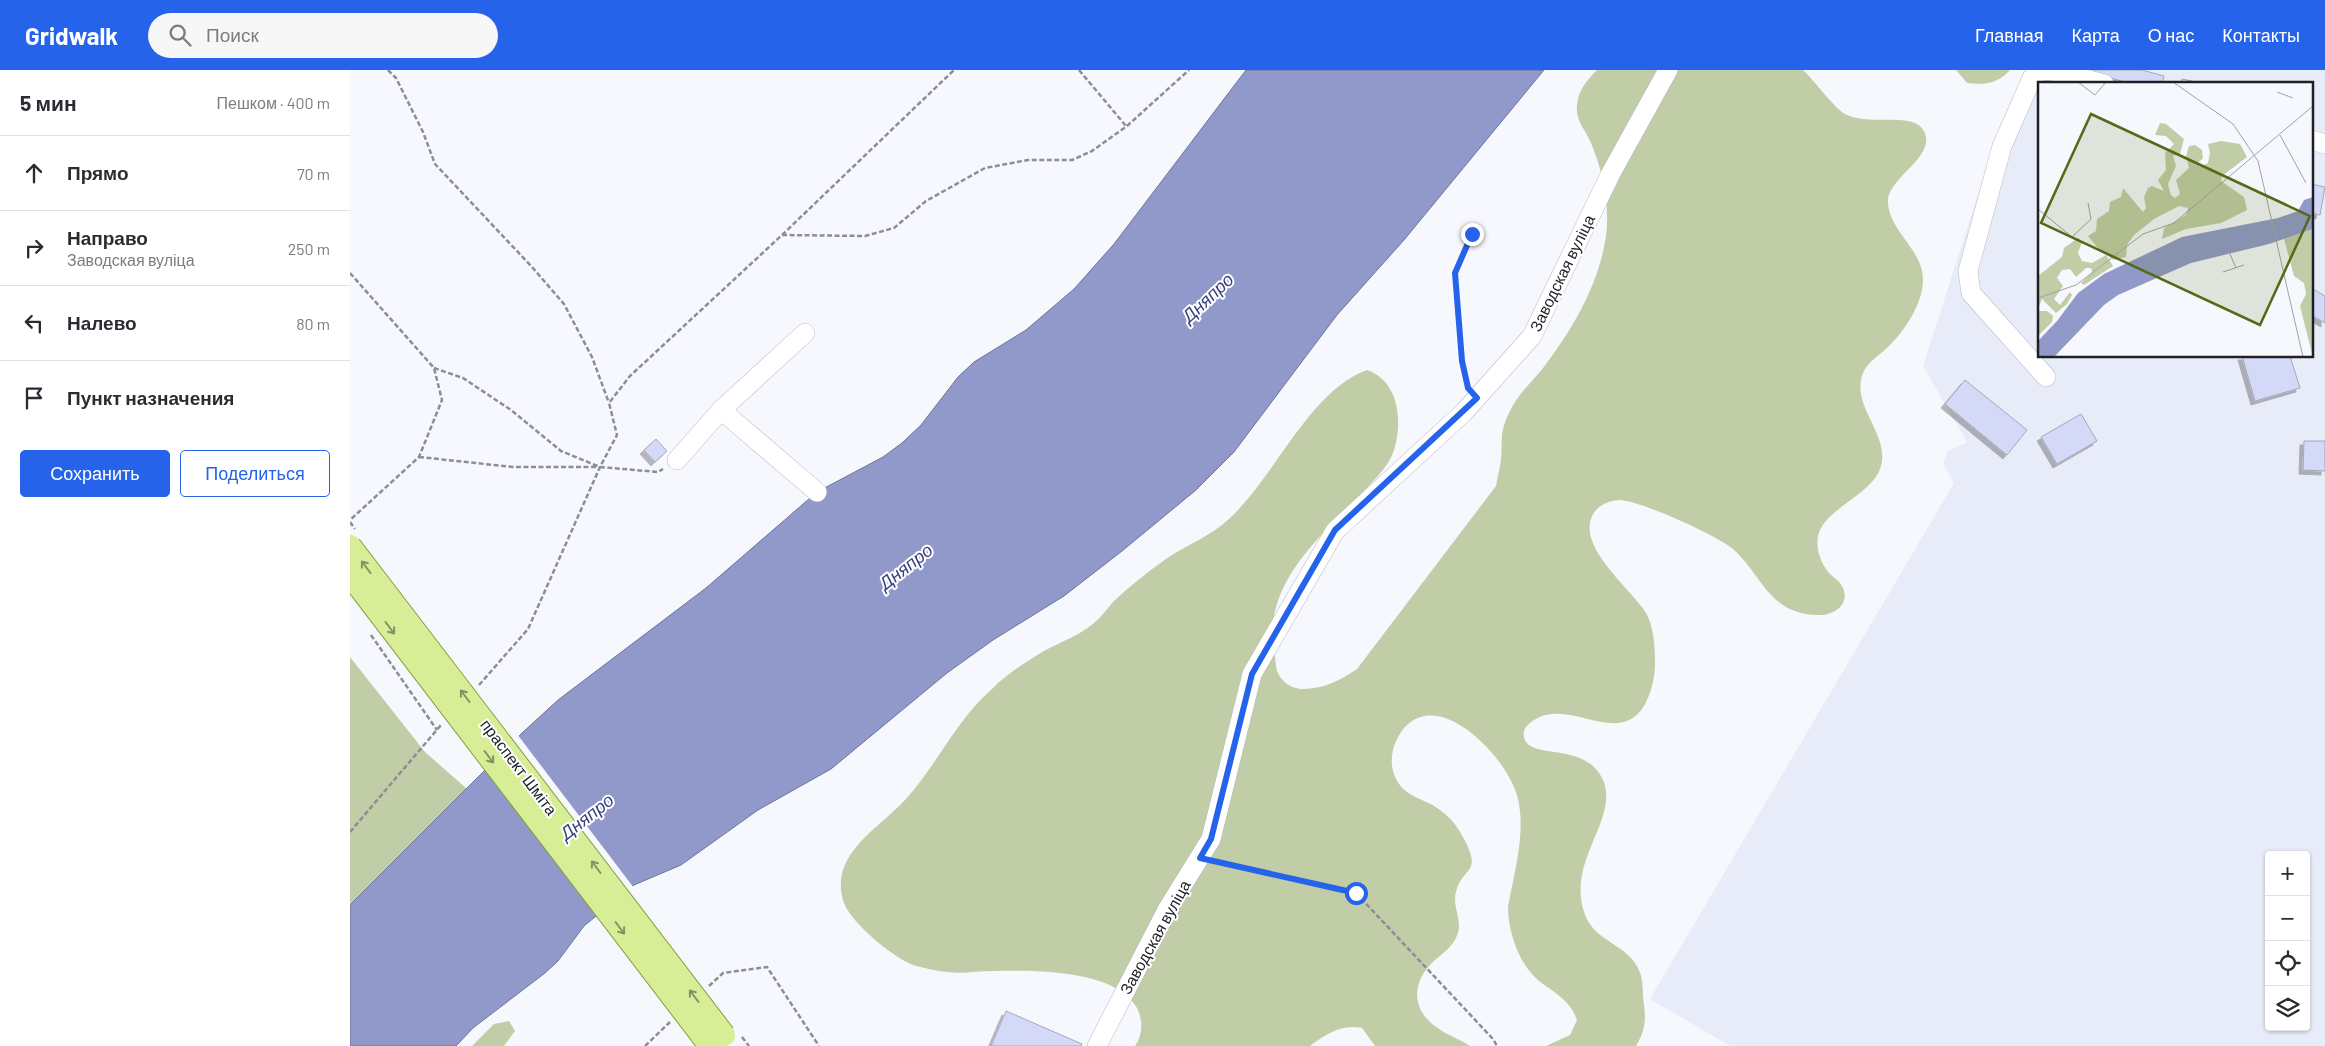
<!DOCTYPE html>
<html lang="ru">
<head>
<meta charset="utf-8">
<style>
  body { margin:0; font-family:Barlow,sans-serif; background:#f7f7f7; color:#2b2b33 }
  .controls { position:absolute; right:15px; bottom:15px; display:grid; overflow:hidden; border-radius:5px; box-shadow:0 1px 4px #0004 }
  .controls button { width:45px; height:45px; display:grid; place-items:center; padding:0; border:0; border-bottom:1px solid #e1e1e2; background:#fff; color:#2b2b33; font:25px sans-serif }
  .stop { position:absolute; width:15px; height:15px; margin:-11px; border:4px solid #2563eb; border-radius:50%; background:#fff }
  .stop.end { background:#2563eb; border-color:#fff; box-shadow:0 1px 5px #0008 }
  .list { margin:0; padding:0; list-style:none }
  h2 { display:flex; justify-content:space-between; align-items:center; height:65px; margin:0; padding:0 20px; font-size:21px }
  h2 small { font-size:16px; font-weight:400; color:#7c7c81 }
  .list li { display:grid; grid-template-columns:32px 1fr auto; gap:15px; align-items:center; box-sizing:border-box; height:75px; padding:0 20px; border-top:1px solid #e1e1e2 }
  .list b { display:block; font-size:19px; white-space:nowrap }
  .list p { margin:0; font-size:16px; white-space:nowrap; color:#7c7c81 }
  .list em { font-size:16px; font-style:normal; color:#7c7c81 }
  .actions { display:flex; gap:10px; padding:15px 20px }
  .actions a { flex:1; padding:11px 0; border:1px solid #2563eb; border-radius:5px; text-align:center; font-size:18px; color:#2563eb }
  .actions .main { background:#2563eb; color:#fff }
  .icon { flex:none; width:28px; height:28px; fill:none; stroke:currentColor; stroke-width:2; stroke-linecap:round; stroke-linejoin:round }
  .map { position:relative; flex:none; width:1975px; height:976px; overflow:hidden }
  header { display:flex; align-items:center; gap:30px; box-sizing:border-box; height:70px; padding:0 25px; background:#2563eb; color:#fff }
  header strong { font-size:24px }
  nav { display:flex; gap:28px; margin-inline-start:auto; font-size:18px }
  .search { width:350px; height:45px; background:#f7f7f7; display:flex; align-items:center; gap:12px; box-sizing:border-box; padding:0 18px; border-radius:28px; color:#7c7c81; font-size:19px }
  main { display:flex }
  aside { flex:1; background:#fff }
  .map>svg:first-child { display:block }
</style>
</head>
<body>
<header>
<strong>Gridwalk</strong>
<div class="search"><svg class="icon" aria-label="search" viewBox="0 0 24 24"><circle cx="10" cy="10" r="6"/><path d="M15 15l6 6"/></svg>Поиск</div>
<nav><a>Главная</a><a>Карта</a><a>О нас</a><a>Контакты</a></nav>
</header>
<main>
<aside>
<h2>5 мин<small>Пешком · 400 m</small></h2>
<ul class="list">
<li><svg class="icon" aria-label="ahead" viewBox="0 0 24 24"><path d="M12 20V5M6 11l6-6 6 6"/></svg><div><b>Прямо</b></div><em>70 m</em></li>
<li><svg class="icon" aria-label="right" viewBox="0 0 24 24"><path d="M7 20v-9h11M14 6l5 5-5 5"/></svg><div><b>Направо</b><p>Заводская вуліца</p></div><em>250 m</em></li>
<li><svg class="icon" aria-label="left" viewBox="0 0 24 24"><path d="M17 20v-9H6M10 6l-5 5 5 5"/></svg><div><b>Налево</b></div><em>80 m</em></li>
<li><svg class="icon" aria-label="arrive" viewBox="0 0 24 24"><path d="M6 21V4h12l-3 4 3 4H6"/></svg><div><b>Пункт назначения</b></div></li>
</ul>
<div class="actions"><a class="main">Сохранить</a><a>Поделиться</a></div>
</aside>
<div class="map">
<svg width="1975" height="976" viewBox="0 0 1975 976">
  <defs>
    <filter id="shadow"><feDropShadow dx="-4" dy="4" stdDeviation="0" flood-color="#0004"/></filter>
  </defs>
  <rect width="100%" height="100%" fill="#f7f8fe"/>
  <path fill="#e8ebf8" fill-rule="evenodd" d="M1678,0H1975V976H1380L1300,929L1604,413L1593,393L1598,381L1617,372L1573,296L1647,65ZM1689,14H1961V286H1689ZM1919,785H1956V957H1919Z"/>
  <path fill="#c1cda6" d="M1247,0H1453C1465,11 1484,38 1495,44C1518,56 1558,43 1571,57C1593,83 1539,106 1538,130C1537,157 1567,176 1572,201C1578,227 1555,261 1537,278C1529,285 1517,293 1513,303C1500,336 1540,364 1531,396C1524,422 1484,435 1471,458C1464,470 1468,487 1476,499C1481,507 1489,509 1493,518C1500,535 1484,545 1469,545C1418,544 1414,507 1383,479C1366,465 1291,431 1270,430C1262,430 1251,434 1246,440C1220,472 1280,517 1296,543C1304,557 1305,577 1305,594C1305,608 1301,624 1294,636C1267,679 1217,624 1181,652C1175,657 1173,660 1174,667C1178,691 1235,670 1253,710C1270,749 1215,791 1235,845C1246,873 1278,874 1289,900C1294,911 1292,923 1294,935C1296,951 1295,961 1286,976H1196L1220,965L1227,950C1221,932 1207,924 1193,914C1170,898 1158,863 1158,837C1164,803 1176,763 1168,729C1158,685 1078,604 1046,671C1038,689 1041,710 1057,722C1067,729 1080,732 1090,740C1101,748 1108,757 1114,769C1133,804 1112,797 1106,822C1102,836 1112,849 1108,863C1104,876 1093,883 1084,891C1066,907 1060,931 1078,950C1089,962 1106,967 1120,976H1025L1012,958C992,954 976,964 960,976H785C793,965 793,950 787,938C766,899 681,900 643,901C628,901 612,904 597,902C586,901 574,898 563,895C544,888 498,851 493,830C480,784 528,759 555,730C587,695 606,650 643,618C658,603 676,592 694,581C710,572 729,566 744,553C751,547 757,539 763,532C780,516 797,502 816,489C836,475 861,466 879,449C925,407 959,321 1017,300C1049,311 1053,351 1044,380C1039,397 1022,412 1010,425C976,461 928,501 923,554C922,568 925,583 926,596C928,610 941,620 955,619C976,618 990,610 1007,599L1146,416C1147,408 1150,399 1151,390C1153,370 1149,363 1159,343C1167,325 1181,313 1193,298C1223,259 1249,214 1256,166C1260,135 1253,102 1241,73C1236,60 1225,51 1227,35C1228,21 1237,10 1247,0Z
    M1606,0H1660C1647,14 1635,15 1617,13Z
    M0,587L75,682L117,719L0,835Z
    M159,951L165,961L154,976H122L144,954Z"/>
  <path fill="#9099c9" stroke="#6e7598" d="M896,0H1194L1054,170L987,245L884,382L846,420L772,481L714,526L643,570L597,603L481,699L408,740L331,795L284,815L234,856L208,891L195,903L123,958L106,976H0V835L172,663L208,630L356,518L467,422L533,387L552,373L571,355L608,307L624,292L676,260L724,219L764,174Z"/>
  <path fill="#f7f8fe" d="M167,664L284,818L248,847L134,698Z"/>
  <path fill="#d3d9f7" stroke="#a5a8b5" filter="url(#shadow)" d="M1744,0H1792L1814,6L1812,14H1782L1743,3Z
    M1832,9L1842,11V14H1831Z
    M1961,114L1975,117L1970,145L1961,143Z
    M1961,218L1975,226V253L1961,245Z
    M1892,286H1940L1950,318L1905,331Z
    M1615,310L1677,360L1657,385L1595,334Z
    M1731,344L1747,371L1707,394L1691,367Z
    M306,369L317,381L305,392L294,380Z
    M1954,371H1975V401L1953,400Z
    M656,941L732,974L731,976H641Z"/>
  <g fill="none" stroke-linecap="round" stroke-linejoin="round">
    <defs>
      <path id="minor" d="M1691,0L1682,8L1652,76L1618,201L1621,223L1696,307
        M1694,0L1709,2L1754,14
        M1961,70L1975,74
        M371,340L467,422
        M327,390L371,340L455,263
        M747,976L817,840L861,769L902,604L985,461L1114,342L1182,266L1261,103L1318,0"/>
    </defs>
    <use href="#minor" stroke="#b6b9c6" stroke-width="20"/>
    <path stroke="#8d8e94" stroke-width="2.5" stroke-dasharray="5 2.5" stroke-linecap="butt" d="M38,0L46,8L73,62L85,94L182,197L214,234L242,287L259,333
      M729,0L776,56
      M432,165L604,0
      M0,203L84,298L92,330L69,387L0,450
      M84,298L113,308L161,340L211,381L250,397L308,402L313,399
      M1116,313L1112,291L1105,203L1122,163
      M69,387L163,397H248
      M21,565L87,660
      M129,615L178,559L250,397L267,365L259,333L280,306L432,165L515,166L544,158L576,131L635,98L678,90H722L742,81L777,56L839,0
      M0,762L91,655
      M867,791L1006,823L1143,969L1147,976
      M359,916L373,903L417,897L469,976
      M392,967L399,976
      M295,976L320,952"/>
    <use href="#minor" stroke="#fff" stroke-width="19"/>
    <defs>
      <path id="major-bridge" d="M0,476L374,965
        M0,505L360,976"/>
    </defs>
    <use href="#major-bridge" stroke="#869e41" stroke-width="24" stroke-linecap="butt"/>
    <path stroke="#8d8e94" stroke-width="2.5" stroke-dasharray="5 2.5" stroke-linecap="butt" d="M0,452L5,459"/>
    <use href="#major-bridge" stroke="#d8ee96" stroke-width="22"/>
  </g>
  <defs><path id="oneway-shaft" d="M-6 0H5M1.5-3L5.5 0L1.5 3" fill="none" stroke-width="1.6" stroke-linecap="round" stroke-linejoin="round" transform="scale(1.25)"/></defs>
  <g stroke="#849163">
    <use href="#oneway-shaft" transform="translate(16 497) rotate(-127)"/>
    <use href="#oneway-shaft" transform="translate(40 558) rotate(53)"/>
    <use href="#oneway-shaft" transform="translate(115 626) rotate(-127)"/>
    <use href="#oneway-shaft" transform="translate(139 687) rotate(53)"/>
    <use href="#oneway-shaft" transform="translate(246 797) rotate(-127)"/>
    <use href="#oneway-shaft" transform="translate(270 858) rotate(53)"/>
    <use href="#oneway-shaft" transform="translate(344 926) rotate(-127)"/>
  </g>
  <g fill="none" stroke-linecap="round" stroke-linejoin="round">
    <path stroke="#2563eb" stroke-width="6" d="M1006,823L850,788L861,769L902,604L985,460L1127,328L1118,318L1112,291L1105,203L1122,164"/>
  </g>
  <g text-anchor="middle" stroke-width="4" stroke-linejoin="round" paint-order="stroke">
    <g font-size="16" fill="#1e2025" stroke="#fff">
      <text transform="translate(1212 203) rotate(-64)" y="6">Заводская вуліца</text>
      <text transform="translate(169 697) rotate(53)" y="6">праспект Шміта</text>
      <text transform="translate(805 867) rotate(-61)" y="6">Заводская вуліца</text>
    </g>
    <g font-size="18" font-style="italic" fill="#39407c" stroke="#fff">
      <text transform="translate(858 228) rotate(-43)" y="6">Дняпро</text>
      <text transform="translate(556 497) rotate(-38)" y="6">Дняпро</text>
      <text transform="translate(237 747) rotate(-38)" y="6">Дняпро</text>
    </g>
  </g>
  <g transform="translate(1688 12)">
    <rect width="275" height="275" fill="#f7f8fe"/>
    <path d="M122,41L128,42L146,57L142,72L135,74L138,84L130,102L133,113L137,116L142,112L138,98L151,86L148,74L151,64L157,63L164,68L165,76L159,82L162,85L170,81L172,71L170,62L183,59L202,62L209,75L184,94L183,99L206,115L209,128L183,141L148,147L124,157L126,146L148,133L150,126L141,124L116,137L96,153L89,163L88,175L76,178L63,170L50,154L58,149L59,137L71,129L72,120L83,115L85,106L105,130L108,126L106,115L110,106L114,104L126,109L120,98L128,88L127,71L136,62L128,54L117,53ZM275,147V275L262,224L268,212L266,201L256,194L246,157ZM40,156L44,160L40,171L44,179L54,181L68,173L75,184L46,203L43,201L54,190L53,186H48L38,195L32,187L24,188L19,196L25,204L16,217L22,223L32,210L34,213L29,222L18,231L4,217L0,227V194L24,175L26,166ZM0,229H9L15,234L14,240L0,254Z" fill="#c1cda6"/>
    <path d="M275,115V147L231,162L153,181L80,213L66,223L16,275H0V259L19,239L40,211L66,192L144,155L240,136L260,129L266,118Z" fill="#9099c9"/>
    <path fill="none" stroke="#a0a2a7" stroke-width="1" d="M40,0L57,13L68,0M135,0L195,42L220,79L265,275M239,10L255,16M242,53L268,101M0,127L34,155L53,137L50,121M192,172L198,186M185,190L206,183M0,216L38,203L105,152L136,141L275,24"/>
    <path fill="#566916" fill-opacity="0.15" stroke="#566916" stroke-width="2.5" d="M53,32L272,134L222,243L3,141Z"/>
    <rect width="275" height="275" fill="none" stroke="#1e2025" stroke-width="2.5"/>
  </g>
</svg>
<div class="controls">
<button>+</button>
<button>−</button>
<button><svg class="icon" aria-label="locate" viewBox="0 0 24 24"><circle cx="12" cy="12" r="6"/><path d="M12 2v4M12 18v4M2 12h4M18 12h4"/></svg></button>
<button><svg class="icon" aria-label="layers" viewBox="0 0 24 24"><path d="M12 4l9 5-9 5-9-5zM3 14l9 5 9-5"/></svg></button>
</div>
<div class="stop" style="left:1006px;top:823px"></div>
<div class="stop end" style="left:1122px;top:164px"></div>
</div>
</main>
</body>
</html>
